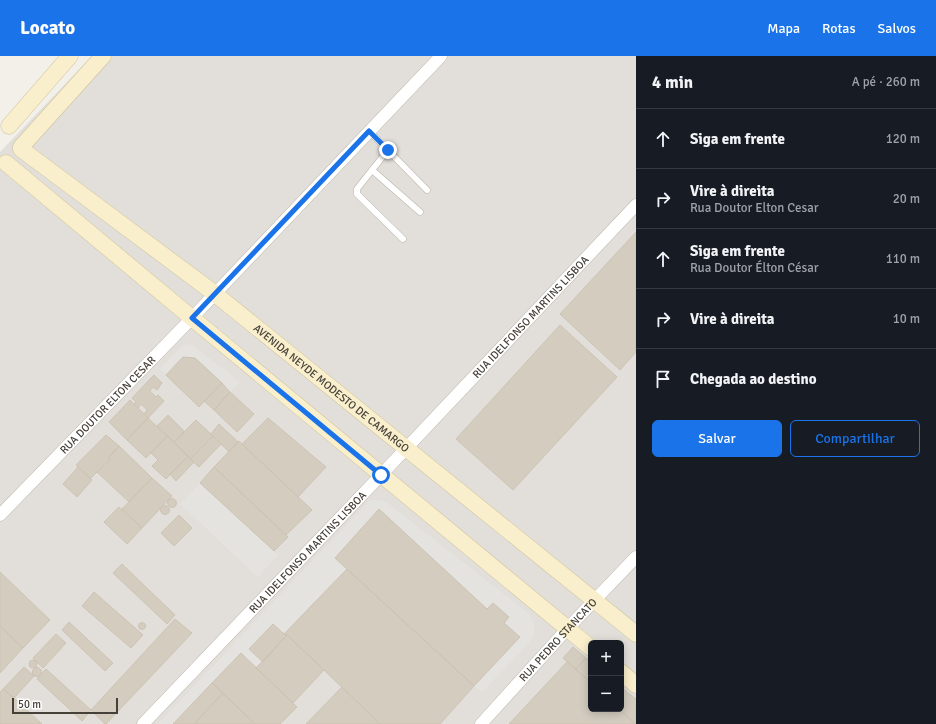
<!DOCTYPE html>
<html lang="pt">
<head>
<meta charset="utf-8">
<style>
  body { margin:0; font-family:Signika,sans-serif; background:#20242c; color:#f1f3f6 }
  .controls { position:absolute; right:12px; bottom:12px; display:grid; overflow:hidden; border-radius:6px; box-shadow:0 2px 10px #0003 }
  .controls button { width:36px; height:36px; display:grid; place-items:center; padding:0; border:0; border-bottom:1px solid #363941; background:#171b24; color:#f1f3f6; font:20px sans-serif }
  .scale { position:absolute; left:12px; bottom:10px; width:106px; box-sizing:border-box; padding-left:4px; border:2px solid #454038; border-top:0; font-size:11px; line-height:14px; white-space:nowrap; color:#454038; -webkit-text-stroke:3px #fff; paint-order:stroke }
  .stop { position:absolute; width:12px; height:12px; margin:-9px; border:3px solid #1a73e8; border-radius:50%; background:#fff }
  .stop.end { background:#1a73e8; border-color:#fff; box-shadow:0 1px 4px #0008 }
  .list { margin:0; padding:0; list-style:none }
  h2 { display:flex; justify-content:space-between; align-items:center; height:52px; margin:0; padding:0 16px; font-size:17px }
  h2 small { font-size:13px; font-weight:400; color:#9ea1a6 }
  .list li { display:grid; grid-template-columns:26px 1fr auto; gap:12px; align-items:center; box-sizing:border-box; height:60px; padding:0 16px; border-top:1px solid #363941 }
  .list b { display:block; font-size:15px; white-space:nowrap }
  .list p { margin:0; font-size:13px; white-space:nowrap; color:#9ea1a6 }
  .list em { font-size:13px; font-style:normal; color:#9ea1a6 }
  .actions { display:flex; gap:8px; padding:12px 16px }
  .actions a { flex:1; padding:9px 0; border:1px solid #1a73e8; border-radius:6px; text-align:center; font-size:14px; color:#1a73e8 }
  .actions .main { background:#1a73e8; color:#fff }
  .icon { flex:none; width:22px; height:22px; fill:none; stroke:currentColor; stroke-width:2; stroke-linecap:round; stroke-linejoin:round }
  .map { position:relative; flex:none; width:636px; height:668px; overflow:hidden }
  header { display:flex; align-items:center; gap:24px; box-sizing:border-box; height:56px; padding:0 20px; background:#1a73e8; color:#fff }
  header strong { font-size:19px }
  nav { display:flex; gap:22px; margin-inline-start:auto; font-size:14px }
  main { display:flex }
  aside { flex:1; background:#171b24 }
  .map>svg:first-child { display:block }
</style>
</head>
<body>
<header>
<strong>Locato</strong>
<nav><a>Mapa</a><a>Rotas</a><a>Salvos</a></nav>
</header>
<main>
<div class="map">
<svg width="636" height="668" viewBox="0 0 636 668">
  <rect width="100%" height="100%" fill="#f3f0e9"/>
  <path fill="#e2dfda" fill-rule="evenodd" d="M92,0H636V668H0V96ZM591,587H621V653H591Z"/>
  <path fill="#e4e3e0" d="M188,288L192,289L240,326L230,336L195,302L183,301L166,319L160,313L183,289Z
    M200,427L278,499L258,521L180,448Z
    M375,444L384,445L389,448L528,557L532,562L534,570V578L529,587L482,636L474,630L519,581L504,567L493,547L487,553L379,454L335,501L347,513L284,578L273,568L249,593L263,606L256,612L241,597L173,668H158L369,445Z"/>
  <path fill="#d3ccbf" stroke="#cdc3b3" d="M636,176V296L620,314L560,258Z
    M560,269L617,321L513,434L456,383Z
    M183,301L195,302L222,327L199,351L166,319Z
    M154,319L162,327L157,334L153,331L150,335L156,341L158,339L164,345L148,362L144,358L147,354L141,348L138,352L134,348L136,346L132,342Z
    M222,327L230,336L214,354L204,345Z
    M230,336L254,358L237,376L214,354Z
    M130,344L148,362L127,384L109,366Z
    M168,359L185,376L174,386L157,370Z
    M148,362L167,380L146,402L127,384Z
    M268,362L326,411L298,441L242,388Z
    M196,364L213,380L190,403L174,386Z
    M219,368L238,386L229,396L211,378Z
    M106,379L119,390L109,401L110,403L90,423L76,409Z
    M167,380L188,400L166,423L152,410L158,404L151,397Z
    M213,380L221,388L199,411L190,403Z
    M239,385L312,454L286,479L214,411Z
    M119,390L152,422L129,446L97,416L110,403L109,401Z
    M188,400L194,406L176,425L170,418Z
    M78,411L92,424L77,441L63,428Z
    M214,411L288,481L274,495L200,427Z
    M152,422L172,440L142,472L122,453Z
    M167.5 447a4.5 4.5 0 1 1 9 0a4.5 4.5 0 1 1-9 0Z
    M160.5 454a4.5 4.5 0 1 1 9 0a4.5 4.5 0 1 1-9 0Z
    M119,451L142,472L127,488L104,466Z
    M379,453L487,553L493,547L509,561L504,567L520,581L474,630L335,502Z
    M179,459L192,472L174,490L161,477Z
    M122,508L175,559L167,568L113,517Z
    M347,513L474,630L440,668H380L324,614L287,579L284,578Z
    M0,516L50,564L23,592L0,570Z
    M94,536L143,579L131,592L82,550Z
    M175,563L192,577L106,668H105L91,654Z
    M69,566L113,607L105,615L62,574Z
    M138.5 570a3.5 3.5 0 1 1 7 0a3.5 3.5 0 1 1-7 0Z
    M273,568L284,578L287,579L263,606L249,593Z
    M0,570L23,592L0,617Z
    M56,578L66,587L43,612L33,602Z
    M287,579L324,614L293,647L256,612Z
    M573,591L586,602L576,613L563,602Z
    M241,597L297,651L280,668H255L212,627Z
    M586,602L591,606V627L576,613Z
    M29 608a4 4 0 1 1 8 0a4 4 0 1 1-8 0Z
    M567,606L591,627V653H619L635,668H509Z
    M24,611L34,620L14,642L3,633Z
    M32.5 616a4.5 4.5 0 1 1 9 0a4.5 4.5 0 1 1-9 0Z
    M46,613L91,654L82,665L37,623Z
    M212,627L223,637L194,668H173Z
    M342,631L380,668H306Z
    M621,631L636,643V668L619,653H621Z
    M3,633L14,642L42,668H0V636Z
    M223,637L255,668H194Z"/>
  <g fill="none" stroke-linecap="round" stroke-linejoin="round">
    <defs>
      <path id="lane" d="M369,75L427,134
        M388,94L357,133V138L403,183
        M372,114L420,156"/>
      <g id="street">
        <path id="s1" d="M0,459L192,262L441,0"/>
        <path id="s2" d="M143,668L381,419L636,149"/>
        <path id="s3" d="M481,668L568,572L636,501"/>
      </g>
      <g id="secondary">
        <path d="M9,70L70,0"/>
        <path d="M21,91L103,0"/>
        <path id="s4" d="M21,93L214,237L636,578"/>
        <path d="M6,107L192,262L591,592"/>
        <path d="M621,616L636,629"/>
      </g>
    </defs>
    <use href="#lane" stroke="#bdb7ac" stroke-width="7"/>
    <use href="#street" stroke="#bdb7ac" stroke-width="13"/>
    <use href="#secondary" stroke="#cec29d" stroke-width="17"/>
    <use href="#lane" stroke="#fff" stroke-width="6"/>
    <use href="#street" stroke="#fff" stroke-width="12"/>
    <use href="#secondary" stroke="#f9efcc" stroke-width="16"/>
  </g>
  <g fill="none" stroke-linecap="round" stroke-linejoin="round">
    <path stroke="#1a73e8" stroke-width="5" d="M381,419L192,262L369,75L388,94"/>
  </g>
  <g text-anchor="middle" stroke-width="3.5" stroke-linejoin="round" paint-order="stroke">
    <g font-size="11" fill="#454038" stroke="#fff">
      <text dy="4" stroke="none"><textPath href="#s2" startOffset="562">RUA IDELFONSO MARTINS LISBOA</textPath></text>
      <text dy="4" stroke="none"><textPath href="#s4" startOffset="392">AVENIDA NEYDE MODESTO DE CAMARGO</textPath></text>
      <text dy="4" stroke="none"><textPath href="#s1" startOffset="154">RUA DOUTOR ELTON CESAR</textPath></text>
      <text dy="4" stroke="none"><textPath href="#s2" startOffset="238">RUA IDELFONSO MARTINS LISBOA</textPath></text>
      <text dy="4" stroke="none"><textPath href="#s3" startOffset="114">RUA PEDRO STANCATO</textPath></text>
    </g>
  </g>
</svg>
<div class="controls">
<button>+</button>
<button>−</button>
</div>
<div class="scale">50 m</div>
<div class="stop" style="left:381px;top:419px"></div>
<div class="stop end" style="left:388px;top:94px"></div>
</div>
<aside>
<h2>4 min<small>A pé · 260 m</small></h2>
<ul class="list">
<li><svg class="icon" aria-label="ahead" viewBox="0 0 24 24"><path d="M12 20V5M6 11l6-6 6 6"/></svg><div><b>Siga em frente</b></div><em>120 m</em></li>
<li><svg class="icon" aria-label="right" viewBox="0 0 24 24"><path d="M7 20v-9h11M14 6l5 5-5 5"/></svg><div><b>Vire à direita</b><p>Rua Doutor Elton Cesar</p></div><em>20 m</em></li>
<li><svg class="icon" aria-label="ahead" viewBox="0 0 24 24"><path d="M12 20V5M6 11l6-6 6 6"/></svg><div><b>Siga em frente</b><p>Rua Doutor Élton César</p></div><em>110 m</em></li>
<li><svg class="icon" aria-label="right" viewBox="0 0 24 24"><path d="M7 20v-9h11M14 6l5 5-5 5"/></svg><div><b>Vire à direita</b></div><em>10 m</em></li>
<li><svg class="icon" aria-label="arrive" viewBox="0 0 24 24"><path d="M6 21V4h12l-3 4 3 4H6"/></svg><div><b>Chegada ao destino</b></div></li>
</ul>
<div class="actions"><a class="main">Salvar</a><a>Compartilhar</a></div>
</aside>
</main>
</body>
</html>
